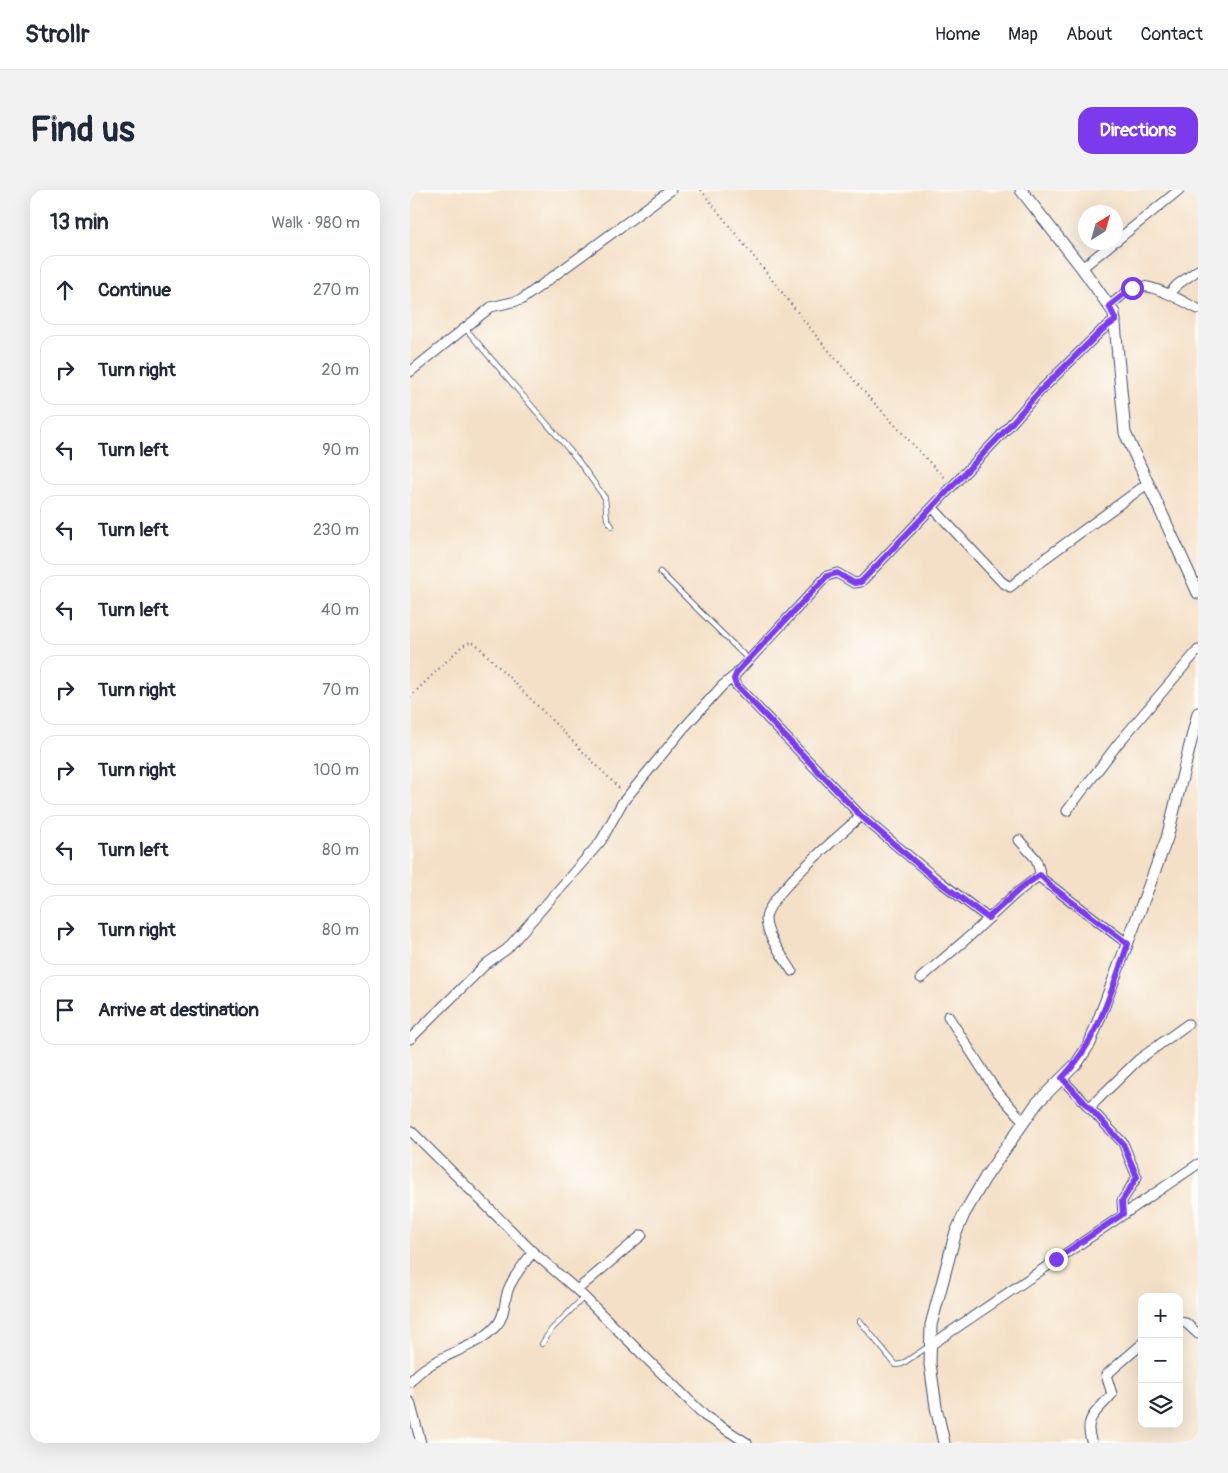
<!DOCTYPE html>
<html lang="en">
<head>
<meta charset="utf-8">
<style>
  body { margin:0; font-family:Pangolin,sans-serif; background:#f2f2f3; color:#1f2937 }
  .controls { position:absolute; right:15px; bottom:15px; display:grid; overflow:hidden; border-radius:10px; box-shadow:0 5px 20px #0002 }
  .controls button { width:45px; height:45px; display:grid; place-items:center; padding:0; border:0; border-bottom:1px solid #e0e1e3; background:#fff; color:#1f2937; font:25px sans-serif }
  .compass { position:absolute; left:668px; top:15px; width:45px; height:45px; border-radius:50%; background:#fff; box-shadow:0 5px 20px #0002; rotate:37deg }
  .stop { position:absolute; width:15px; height:15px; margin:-11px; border:4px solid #7c3aed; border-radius:50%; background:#fff }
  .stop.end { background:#7c3aed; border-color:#fff; box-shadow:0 1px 5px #0008 }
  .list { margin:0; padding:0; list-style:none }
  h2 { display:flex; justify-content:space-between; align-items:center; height:65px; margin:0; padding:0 20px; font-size:21px }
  h2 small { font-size:16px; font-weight:400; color:#747a83 }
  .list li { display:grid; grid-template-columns:32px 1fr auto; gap:15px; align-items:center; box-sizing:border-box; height:70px; margin:0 10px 10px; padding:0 10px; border:1px solid #e0e1e3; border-radius:15px }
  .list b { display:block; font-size:19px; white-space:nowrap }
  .list em { font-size:16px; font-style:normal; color:#747a83 }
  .icon { flex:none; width:28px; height:28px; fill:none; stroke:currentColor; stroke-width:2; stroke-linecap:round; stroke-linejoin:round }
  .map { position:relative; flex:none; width:788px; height:1253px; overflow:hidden; border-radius:15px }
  header { display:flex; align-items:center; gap:30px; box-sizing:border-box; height:70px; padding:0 25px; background:#fff; border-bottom:1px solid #e0e1e3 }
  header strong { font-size:24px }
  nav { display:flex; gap:28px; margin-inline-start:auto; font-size:18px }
  .intro { display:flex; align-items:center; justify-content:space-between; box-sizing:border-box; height:120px; padding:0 30px }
  h1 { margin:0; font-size:35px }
  .button { padding:12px 22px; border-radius:15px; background:#7c3aed; color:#fff; font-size:18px; font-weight:700 }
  main { display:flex; gap:30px; padding:0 30px }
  aside { flex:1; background:#fff; border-radius:15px; box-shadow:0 5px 20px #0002 }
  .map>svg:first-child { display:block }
</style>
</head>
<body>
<header>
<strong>Strollr</strong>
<nav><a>Home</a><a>Map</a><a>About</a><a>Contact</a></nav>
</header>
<div class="intro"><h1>Find us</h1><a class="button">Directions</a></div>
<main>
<aside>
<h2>13 min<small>Walk · 980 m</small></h2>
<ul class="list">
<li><svg class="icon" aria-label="ahead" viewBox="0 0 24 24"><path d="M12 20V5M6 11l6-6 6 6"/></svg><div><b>Continue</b></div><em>270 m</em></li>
<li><svg class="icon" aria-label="right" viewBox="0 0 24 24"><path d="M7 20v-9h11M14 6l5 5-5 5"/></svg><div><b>Turn right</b></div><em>20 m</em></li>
<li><svg class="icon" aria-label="left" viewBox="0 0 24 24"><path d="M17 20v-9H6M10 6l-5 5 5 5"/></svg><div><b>Turn left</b></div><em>90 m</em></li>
<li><svg class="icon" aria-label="left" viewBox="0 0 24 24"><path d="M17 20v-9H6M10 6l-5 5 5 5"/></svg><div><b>Turn left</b></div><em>230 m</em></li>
<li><svg class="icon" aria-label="left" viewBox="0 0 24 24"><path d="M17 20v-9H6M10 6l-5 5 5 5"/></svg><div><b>Turn left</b></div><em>40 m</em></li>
<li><svg class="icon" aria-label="right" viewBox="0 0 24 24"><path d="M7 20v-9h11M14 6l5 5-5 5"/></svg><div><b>Turn right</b></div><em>70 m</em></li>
<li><svg class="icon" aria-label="right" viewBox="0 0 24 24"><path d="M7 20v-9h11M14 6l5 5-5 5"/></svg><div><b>Turn right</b></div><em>100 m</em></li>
<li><svg class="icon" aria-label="left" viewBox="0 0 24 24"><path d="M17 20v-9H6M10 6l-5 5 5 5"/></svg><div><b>Turn left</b></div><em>80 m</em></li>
<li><svg class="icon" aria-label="right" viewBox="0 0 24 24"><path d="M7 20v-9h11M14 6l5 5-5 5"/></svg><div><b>Turn right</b></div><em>80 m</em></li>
<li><svg class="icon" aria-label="arrive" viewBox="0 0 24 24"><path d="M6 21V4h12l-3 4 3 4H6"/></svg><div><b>Arrive at destination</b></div></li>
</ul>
</aside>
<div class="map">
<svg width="788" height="1253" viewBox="0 0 788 1253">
  <rect width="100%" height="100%" fill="#fdfcf7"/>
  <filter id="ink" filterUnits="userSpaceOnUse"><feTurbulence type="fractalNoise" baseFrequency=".02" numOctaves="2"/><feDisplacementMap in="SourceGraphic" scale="10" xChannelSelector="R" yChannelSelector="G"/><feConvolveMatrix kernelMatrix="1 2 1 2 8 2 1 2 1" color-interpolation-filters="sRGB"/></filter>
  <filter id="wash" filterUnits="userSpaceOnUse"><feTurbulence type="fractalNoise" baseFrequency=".0096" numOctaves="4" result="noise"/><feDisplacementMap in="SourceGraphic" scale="20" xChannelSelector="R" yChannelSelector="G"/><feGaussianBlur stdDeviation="1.12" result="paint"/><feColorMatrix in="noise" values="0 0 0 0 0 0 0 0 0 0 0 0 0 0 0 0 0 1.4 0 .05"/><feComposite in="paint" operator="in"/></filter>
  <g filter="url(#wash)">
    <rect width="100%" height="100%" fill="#f4e0c6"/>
  </g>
  <g filter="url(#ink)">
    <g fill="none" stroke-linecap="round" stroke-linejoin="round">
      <defs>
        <path id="service" d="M55,138L167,269L195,308L197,329L202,336
          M250,382L339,470
          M450,1131L486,1175L492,1174L519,1156
          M132,1154L141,1140L174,1107"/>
        <path id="minor" d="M706,51L769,0
          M672,78L704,52
          M759,104L767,95L788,80
          M699,116C707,110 716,101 725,97C741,92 774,112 788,119
          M0,182L81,117L111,110L261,0
          M523,318L592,392L600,397L634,369L737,294
          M657,621L707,555L788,460
          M609,650L626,669L632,689L718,754
          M578,728L524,687L451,626L326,495L323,489L327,483L417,386L427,383L444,393L451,392L592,244L630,201L692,140L706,130
          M382,781C373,766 357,747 356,730C354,708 433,642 451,626
          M511,788L561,745L604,705L630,685
          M538,826L585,899L614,932
          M0,849L76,774L97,759L191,651L212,613L273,539L312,496L324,486
          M652,889L713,953L727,987L712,1011L713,1024
          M679,918L728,870L778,834
          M0,940L123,1062L167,1100L295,1226L337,1253
          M167,1100L232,1045
          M769,1132L776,1133L788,1144
          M521,1155L788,974
          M0,1192C22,1164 63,1162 86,1136C95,1127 94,1112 98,1100C103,1086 114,1074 123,1062
          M0,1212L11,1253
          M682,1253C672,1227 688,1222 702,1204L696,1185L732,1154"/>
        <path id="tertiary" d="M611,0L672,78L704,123L715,243L788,403
          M534,1253L526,1217L520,1174L521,1135L545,1045L554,1024L575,988L627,913L667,873L680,853L757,648L788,523"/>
      </defs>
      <use href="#service" stroke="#3c4a6e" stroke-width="6"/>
      <use href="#minor" stroke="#3c4a6e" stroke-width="11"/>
      <use href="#tertiary" stroke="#3c4a6e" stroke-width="13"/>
      <path stroke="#3c4a6e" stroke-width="2" stroke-dasharray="1 4" stroke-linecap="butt" d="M291,0L408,148L457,205L536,290
        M0,507L52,456L60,452L65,453L211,600"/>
      <use href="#service" stroke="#fff" stroke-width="4.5"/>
      <use href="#minor" stroke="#fff" stroke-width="9"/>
      <use href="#tertiary" stroke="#fff" stroke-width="11"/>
    </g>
  </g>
  <g fill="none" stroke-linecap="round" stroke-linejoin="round" filter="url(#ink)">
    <path stroke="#7c3aed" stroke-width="6" d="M646,1069L713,1024L712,1011L727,987L713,954L652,888C688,852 701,801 718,754L642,697L630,685L612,697L578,728L524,688L451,626L326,495L324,489L327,482L417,386L427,383L444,393L451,392L592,244L630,201L692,140L706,130L699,116L722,98"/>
  </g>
</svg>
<div class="controls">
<button>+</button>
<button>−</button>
<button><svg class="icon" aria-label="layers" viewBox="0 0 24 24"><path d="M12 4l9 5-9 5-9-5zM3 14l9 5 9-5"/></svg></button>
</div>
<svg class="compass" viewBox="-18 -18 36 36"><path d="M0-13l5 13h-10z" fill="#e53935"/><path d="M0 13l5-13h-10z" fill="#747a83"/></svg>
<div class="stop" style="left:722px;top:98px"></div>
<div class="stop end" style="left:646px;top:1069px"></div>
</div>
</main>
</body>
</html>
